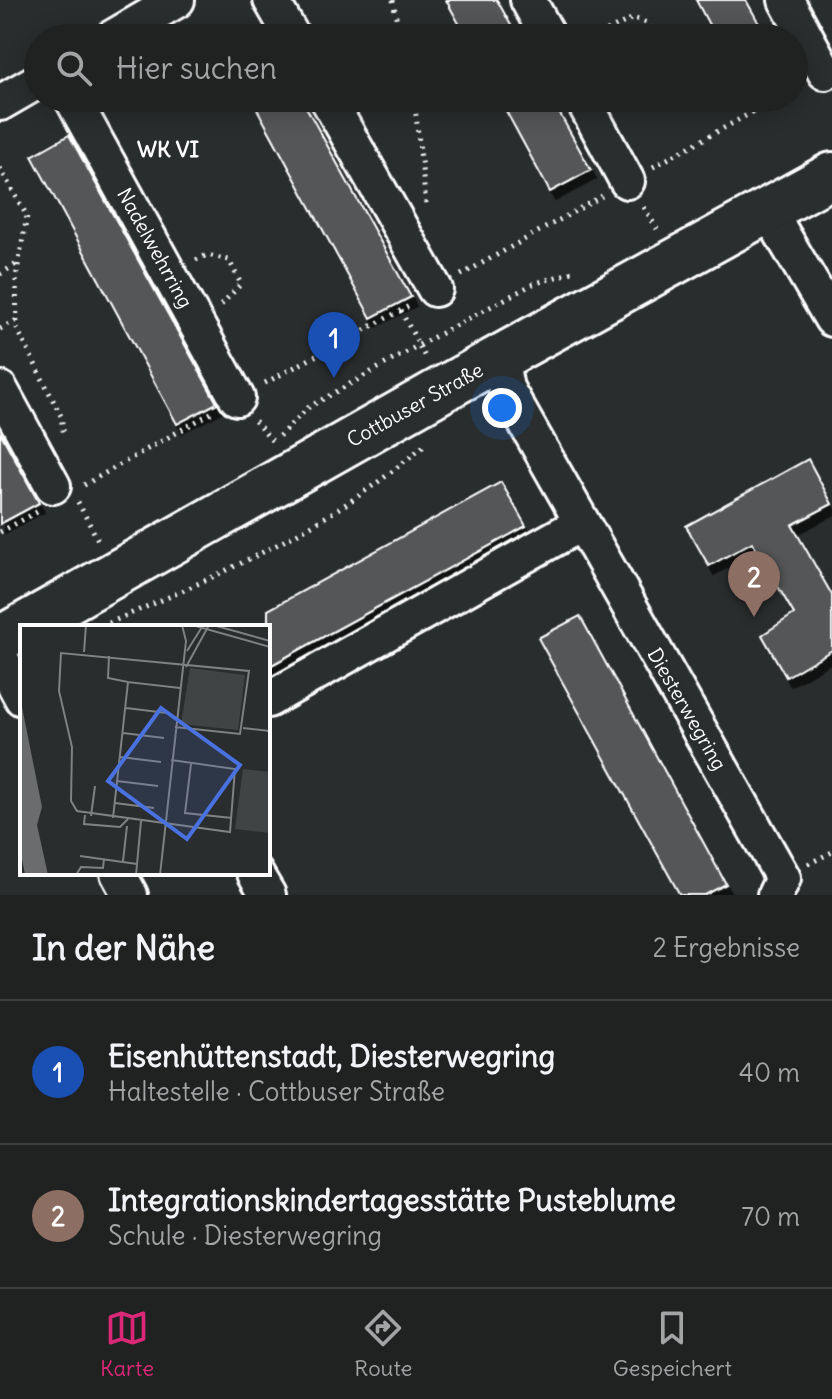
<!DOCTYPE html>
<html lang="de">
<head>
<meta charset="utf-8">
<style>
  body { margin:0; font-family:Delius,sans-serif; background:#282a2a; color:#f1f3f6 }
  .you { position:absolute; left:502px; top:408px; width:28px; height:28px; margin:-20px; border:6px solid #fff; border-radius:50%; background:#1a73e8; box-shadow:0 0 0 12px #1a73e833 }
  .badge { display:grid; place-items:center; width:52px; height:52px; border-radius:50%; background:#db2777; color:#fff; font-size:26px; font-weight:700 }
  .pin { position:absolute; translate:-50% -66px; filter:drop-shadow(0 2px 4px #0008) }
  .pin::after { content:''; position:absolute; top:42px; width:28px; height:24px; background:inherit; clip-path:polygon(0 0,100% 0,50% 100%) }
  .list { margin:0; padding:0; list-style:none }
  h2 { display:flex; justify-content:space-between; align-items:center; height:104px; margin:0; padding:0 32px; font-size:34px }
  h2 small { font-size:26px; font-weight:400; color:#a2a4a5 }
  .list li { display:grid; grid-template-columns:52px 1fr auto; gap:24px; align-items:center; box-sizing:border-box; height:144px; padding:0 32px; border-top:2px solid #3d3f40 }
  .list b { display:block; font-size:30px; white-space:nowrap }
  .list p { margin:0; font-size:26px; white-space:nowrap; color:#a2a4a5 }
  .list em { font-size:26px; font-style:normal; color:#a2a4a5 }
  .icon { flex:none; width:44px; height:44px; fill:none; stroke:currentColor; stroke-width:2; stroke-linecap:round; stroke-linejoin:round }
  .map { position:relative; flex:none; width:832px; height:895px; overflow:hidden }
  .search { position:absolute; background:#202222; box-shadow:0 4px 20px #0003; left:24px; right:24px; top:24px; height:88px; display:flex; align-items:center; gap:20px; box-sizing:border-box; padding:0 28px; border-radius:44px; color:#a2a4a5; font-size:30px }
  .sheet { height:392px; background:#202222 }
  nav { display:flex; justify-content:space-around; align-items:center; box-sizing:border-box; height:112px; border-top:2px solid #3d3f40; background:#202222; font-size:22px; color:#a2a4a5 }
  nav a { display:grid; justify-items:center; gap:4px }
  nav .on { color:#db2777 }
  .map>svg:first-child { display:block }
</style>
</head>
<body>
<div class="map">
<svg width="832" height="895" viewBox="0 0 832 895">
  <defs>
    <filter id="shadow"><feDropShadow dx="5" dy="9" stdDeviation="0" flood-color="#0009"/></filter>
  </defs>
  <rect width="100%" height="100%" fill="#2a2d2e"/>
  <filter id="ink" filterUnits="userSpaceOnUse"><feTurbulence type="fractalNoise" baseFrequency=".0125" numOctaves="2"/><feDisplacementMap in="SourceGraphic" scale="16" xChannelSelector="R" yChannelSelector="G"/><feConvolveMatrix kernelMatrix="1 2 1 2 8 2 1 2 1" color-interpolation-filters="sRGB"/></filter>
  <g filter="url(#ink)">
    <path fill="#555758" stroke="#fff" stroke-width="2" filter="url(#shadow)" d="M446,0H497L518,38H467Z
      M696,0H746L767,38H716Z
      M251,98H301L411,297L371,318Z
      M499,98H551L591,170L550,192Z
      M69,135L217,403L177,424L32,156Z
      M0,432L39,503L0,524Z
      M808,459L832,504L792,525L832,595V650L786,677L762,635L794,614L752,542L709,566L686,526Z
      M501,482L526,526L268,667V610Z
      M580,616L726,884L705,895H680L538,638Z"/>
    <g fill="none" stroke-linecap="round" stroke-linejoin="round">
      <defs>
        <path id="street" d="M271,0L293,38
          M528,0L549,38
          M786,0L825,72
          M112,38L177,0
          M72,98L237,398
          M327,98L435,289
          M582,98L627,181
          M0,103L38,81
          M768,210L832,319
          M500,357L506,388L783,878L775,895
          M0,389L53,486
          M0,657L22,698
          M268,700L582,523
          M118,873L130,895
          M255,873L268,895"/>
        <path id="secondary" d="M0,639L441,390L832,175"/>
      </defs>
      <use href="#street" stroke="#fff" stroke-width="40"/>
      <use href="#secondary" stroke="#fff" stroke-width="50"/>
      <path stroke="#fff" stroke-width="5" stroke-dasharray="2 6" stroke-linecap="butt" d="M393,0L400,38
        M593,38L633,18L647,23L657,38
        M414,98L426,204
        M653,167L778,98
        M0,168L27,216L16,277L17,328L61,416L64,437
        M644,207L657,229
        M196,260L207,255L229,260L241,284L221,305
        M0,274L18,263
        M461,275L602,196
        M401,311L425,357
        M0,329L17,320
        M265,383L411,305
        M255,421L273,442
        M279,436L309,407L419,345L533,284L576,271
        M84,485L211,413
        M78,502L99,542
        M0,532L37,512
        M109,623C220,575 335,525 426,443
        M808,864L832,852"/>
      <use href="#street" stroke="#2a2d2e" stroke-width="34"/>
      <use href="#secondary" stroke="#2a2d2e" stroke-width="44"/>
    </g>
  </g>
  <g text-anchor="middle" stroke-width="7" stroke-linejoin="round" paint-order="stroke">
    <g font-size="20" fill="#fff" stroke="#2a2d2e">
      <text transform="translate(155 248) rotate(61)" y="7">Nadelwehrring</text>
      <text transform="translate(415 405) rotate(-29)" y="7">Cottbuser Straße</text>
      <text transform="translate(687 709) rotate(60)" y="7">Diesterwegring</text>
    </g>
    <g font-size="22" font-weight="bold" fill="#fff" stroke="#2a2d2e">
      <text x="168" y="157">WK VI</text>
    </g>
  </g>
  <g transform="translate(20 625)">
    <rect width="250" height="250" fill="#2a2d2e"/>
    <path d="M170,43L225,50L218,105L161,99ZM223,144L250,147V208L215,204Z" fill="#414445"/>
    <path d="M0,72L22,182L17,200L28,250H5L0,223Z" fill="#6a6c6d"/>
    <path fill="none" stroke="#7f8182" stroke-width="2" d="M172,0L250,22M193,0L250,16M167,26L182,2M64,27L66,0M89,31L88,53L108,57M166,42L189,0M106,83L147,88M223,103L250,106M103,108L144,113M100,132L141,137M151,135L215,144L210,207L57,186L51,176L52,122L39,66L41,28L229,46L220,109L155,102M171,139L165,188L212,193M97,156L138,161M95,178L134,183M65,190L64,199L100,202L108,194M71,191L75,161M93,193L108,57L160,63M60,231L117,239M103,236L107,201M56,250L61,242L83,243L84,234M116,250L121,196M140,250L166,16L162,0"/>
    <path fill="#4a71e0" fill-opacity="0.15" stroke="#4a71e0" stroke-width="4" d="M141,83L220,140L167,214L88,156Z"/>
    <rect width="250" height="250" fill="none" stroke="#fff" stroke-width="4"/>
  </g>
</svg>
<div class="you"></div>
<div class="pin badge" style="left:334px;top:378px;background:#1a4fb4">1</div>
<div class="pin badge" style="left:754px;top:617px;background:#8d6e63">2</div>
<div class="search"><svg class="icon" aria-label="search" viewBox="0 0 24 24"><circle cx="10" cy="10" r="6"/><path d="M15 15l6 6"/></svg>Hier suchen</div>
</div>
<section class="sheet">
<h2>In der Nähe<small>2 Ergebnisse</small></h2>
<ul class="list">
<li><span class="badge" style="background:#1a4fb4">1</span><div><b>Eisenhüttenstadt, Diesterwegring</b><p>Haltestelle · Cottbuser Straße</p></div><em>40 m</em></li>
<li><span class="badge" style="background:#8d6e63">2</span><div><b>Integrationskindertagesstätte Pusteblume</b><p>Schule · Diesterwegring</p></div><em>70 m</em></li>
</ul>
</section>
<nav>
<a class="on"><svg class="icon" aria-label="map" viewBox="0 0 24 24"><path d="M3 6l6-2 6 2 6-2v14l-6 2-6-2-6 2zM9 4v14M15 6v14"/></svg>Karte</a>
<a><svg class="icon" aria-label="directions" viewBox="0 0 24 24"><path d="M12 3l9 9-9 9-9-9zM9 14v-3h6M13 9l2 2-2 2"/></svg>Route</a>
<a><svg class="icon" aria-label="saved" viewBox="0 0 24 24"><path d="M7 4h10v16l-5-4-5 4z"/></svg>Gespeichert</a>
</nav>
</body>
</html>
